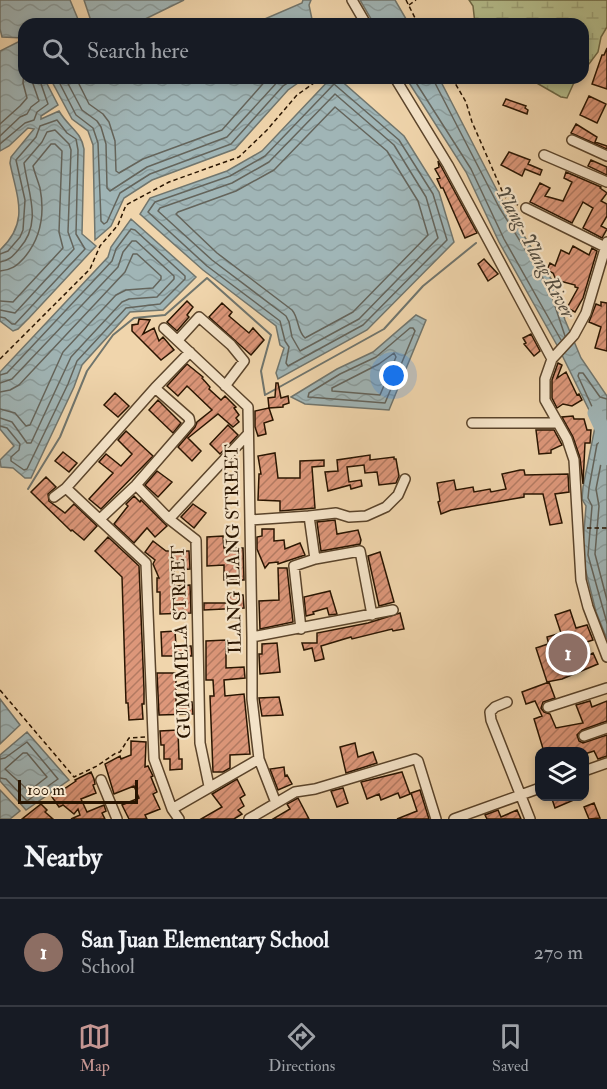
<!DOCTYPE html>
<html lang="en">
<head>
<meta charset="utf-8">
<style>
  body { margin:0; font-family:"IM FELL Double Pica",serif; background:#20242c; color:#f1f3f6 }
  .controls { position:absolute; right:18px; bottom:18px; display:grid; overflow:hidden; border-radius:12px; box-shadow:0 3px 9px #0003 }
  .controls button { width:54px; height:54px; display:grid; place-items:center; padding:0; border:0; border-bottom:2px solid #363941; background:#171b24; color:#f1f3f6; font:30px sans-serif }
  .scale { position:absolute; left:18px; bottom:15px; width:120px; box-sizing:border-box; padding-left:6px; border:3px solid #281400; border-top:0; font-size:16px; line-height:21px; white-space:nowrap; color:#281400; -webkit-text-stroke:4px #f5e4c9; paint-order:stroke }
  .you { position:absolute; left:394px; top:376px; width:21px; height:21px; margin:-15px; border:4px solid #fff; border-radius:50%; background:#1a73e8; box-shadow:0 0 0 9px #1a73e833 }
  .badge { display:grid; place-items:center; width:39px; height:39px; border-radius:50%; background:#c59692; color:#fff; font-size:20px; font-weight:700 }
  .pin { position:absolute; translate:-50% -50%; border:3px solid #fff; box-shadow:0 2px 6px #0006 }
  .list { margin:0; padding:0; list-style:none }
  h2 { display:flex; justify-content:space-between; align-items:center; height:78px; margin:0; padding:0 24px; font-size:26px }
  h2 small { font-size:20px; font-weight:400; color:#9ea1a6 }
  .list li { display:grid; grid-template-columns:39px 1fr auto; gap:18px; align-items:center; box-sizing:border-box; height:108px; padding:0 24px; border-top:2px solid #363941 }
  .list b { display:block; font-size:22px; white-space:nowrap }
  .list p { margin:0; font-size:20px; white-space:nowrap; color:#9ea1a6 }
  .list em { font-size:20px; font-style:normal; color:#9ea1a6 }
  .icon { flex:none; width:33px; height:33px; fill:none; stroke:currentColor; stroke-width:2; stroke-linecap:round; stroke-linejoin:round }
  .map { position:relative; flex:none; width:607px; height:819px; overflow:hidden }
  .search { position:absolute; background:#171b24; box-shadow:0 3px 9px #0003; left:18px; right:18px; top:18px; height:66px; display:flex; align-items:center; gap:15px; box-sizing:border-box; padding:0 21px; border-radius:18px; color:#9ea1a6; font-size:22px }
  .sheet { height:186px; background:#171b24 }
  nav { display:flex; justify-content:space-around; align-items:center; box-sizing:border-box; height:84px; border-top:2px solid #363941; background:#171b24; font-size:16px; color:#9ea1a6 }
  nav a { display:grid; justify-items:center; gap:3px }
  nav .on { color:#c59692 }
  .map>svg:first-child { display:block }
</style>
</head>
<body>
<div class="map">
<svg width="607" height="819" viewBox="0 0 607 819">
  <defs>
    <pattern id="wetland-marsh" width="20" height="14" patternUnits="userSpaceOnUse" patternTransform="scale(1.5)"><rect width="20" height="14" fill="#b5be8d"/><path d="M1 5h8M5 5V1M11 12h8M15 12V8" fill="none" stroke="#9ca278"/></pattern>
    <pattern id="water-waves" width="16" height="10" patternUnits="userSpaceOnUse" patternTransform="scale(1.5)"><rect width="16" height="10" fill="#a0b5b6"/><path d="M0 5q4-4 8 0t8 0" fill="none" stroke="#8a9b9b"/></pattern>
    <pattern id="building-hatch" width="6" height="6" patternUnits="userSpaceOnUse" patternTransform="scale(1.5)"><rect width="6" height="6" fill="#dd977a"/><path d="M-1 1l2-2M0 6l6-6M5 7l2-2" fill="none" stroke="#b37a62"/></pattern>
  </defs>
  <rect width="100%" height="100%" fill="#f0d5ac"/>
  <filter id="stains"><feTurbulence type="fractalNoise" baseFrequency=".00333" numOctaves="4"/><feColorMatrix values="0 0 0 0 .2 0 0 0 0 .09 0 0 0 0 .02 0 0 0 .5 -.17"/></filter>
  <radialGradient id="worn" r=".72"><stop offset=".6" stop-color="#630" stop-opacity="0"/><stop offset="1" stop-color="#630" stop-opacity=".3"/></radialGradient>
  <path fill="url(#wetland-marsh)" stroke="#6e6946" stroke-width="1.5" d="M469,0H607V27L601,37L598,52L589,64L583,68V24H475L473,6Z
    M520,78H576L567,98L561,97L535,82Z"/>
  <path fill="url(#water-waves)" stroke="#70756d" stroke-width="1.5" d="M0,0H70L80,24H24V38L2,37L0,29Z
    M84,0H184L135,24H92Z
    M303,0H311L309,5L313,24H253L302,3Z
    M360,0H395L409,24H374Z
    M24,39V78H44L58,105L41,116V119L59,111C69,128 81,131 84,149L82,234L96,246L29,318L18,329L13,331L0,321V250C30,222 17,198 10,163L11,157L34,129L28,128L9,146L0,151V51Z
    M50,78H114L116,81L122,78H305L288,90L235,149L152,180L124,198L111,226L95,240L93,145L88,131L72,119Z
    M331,78H338L404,136L439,192L454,242L367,330L278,379L276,373L284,348L280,345L276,326L203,270L140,214L150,198L227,171L262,151Z
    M406,78H439L504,204L555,285L565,320L581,358L607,396V431L596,428L607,439V639L596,612L582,556L586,506L582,499L583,487L595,427L589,410L558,347L499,242L466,172Z
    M131,219L196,277L163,310L130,312L82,365L74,387L31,478H25L13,468L1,467L0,460L14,446L0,429V372L108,257L111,247Z
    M416,315L426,320L389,410L305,404L291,397L337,369L373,352Z
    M0,699L20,725L0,744Z
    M27,732L69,780L26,810L0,781V755Z
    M0,790L20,811L10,819H0Z"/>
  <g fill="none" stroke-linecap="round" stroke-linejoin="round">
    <path stroke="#64645b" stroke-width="1.5" d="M57,78L76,115L93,128L98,143L101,221L104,224L107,222L120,193L150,174L231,144L283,86L295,78
      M65,78L82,110L97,121L101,127L106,144L107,188L110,191L147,167L227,137L281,78
      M76,78L89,104L103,114L109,122L115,141L116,171L119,173L143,159L222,130L268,78
      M413,78L471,169L504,239L561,340
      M435,78V83L499,207L549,288L565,336
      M334,84L399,140L433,194L447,240L363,325L288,366L286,363L289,347L285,341L280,321L207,266L148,212L155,202L230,176L265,156Z
      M335,94L394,145L426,197L438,238L359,319L300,351L292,337L289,322L286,316L212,260L158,211L160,208L232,183L269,162Z
      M335,107L387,151L418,201L428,235L353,312L305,338C297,331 299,318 292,310L217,253L176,214L178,212L236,191L274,170Z
      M0,124L20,106L27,98L23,83L24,71
      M0,136L20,117L27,114L31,107L39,101L31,78
      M0,144L25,123L34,120L37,112L48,104L39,78
      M0,254L8,251L20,237L23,230L25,200L16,160L36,137L40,126L57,120L67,133L76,139L78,150L76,234L85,249L15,324H12L5,318L0,317
      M0,262C9,261 13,256 19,249C43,223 28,193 24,163L42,142L47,132L55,130L69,144L71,150L68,232L74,249L15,313L0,310
      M0,271C11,270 17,266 24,258C41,238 45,214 40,188C38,181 35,174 33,166L51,144H55L62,151L59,232L63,248L13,302L0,301
      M410,328H413L415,331L385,403L308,397L309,393L340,374L376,357Z
      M394,353L396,357L380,395L332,391V388L379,364Z
      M0,375L7,373L112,261L116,249L131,229L135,230L185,276V279L160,304L126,308L77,361L68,384L27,469L24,470L11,461V457L19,450L20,444L7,428L0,426
      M0,383L12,379L118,267L123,252L132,241H136L174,276V279L157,297L129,299L122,302L71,357L31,443H27L12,422L0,418
      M0,392L10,390L19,385L125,272L133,254H137L161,276V279L153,288L126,290L116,295L63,352L30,425L26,426L15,413L0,409
      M607,399L600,397L583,373H579L578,376L599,422L607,425
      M607,443L600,442L597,444L589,488L588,498L592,506L588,555L607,623
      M607,451L603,453L596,489L599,506L595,554L607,600
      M23,753H27L47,777L29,791L5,769Z
      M0,759L5,758L27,742L58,779L27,801L6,779L0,778"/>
    <path stroke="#70756d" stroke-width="2" d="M28,489L60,437L87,371L113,335L134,318L165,315L207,278L271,335L261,371L265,395L384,329L423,286L476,243"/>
    <path stroke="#a0b5b6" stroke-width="15" d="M595,413L607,439L604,458"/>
  </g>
  <path fill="url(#building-hatch)" stroke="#281400" stroke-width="1.5" d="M607,48V89L592,84L602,55H604Z
    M589,96L606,104L597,123L580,115Z
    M506,99L526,106L525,108L528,110L527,114L503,105Z
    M576,124L597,137L595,142L607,146V149L571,133Z
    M509,152L530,160L528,164L542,170L540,175L525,169L522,176L501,165Z
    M591,160L607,167V175L588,166Z
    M438,161L442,168L477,233L465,238L443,188H441L437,179L440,178L435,169L439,167Z
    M566,172L601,187L600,188L607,193L601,201L607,204V216L601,226L607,229L602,238L583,228L593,208L583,202L572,223L530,202L540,183L550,188L545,196L563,201L572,182L564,178Z
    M573,246L589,255L592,248L597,251L583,298L575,312L567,308L578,288L575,287V285L560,281L557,282L553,273L547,270L550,263L555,266L561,250L569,254Z
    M484,259L498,274L488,281L478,264Z
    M187,301L193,307L187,315L189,317L177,331L167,322Z
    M601,302L607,303V351L595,348L601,327L589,322L596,304L601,306Z
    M222,303L232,312L229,316L249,333L253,328L264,340L251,355L209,317Z
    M139,319L150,320L143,334L154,328L159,341L163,337L174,350L161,360L132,331V325L138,324Z
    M531,334L540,351L534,356L524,344L526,343L523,338Z
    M558,363L562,365L557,378L566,372L577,395L579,394L582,400L572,406L563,404L557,408L552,398V380Z
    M187,364L203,377L202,378L210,387L209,389L221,400L225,396L236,407L234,408L239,415L236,418L239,422L233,427L218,414L188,438L201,451L192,461L178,447L195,427L197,422L212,410L187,386L178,396L167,386Z
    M276,383H278L281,398L288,396L289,403L283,405V407L269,408L273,420L264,423L266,434L258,436L255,427V411L269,408L268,398L275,397Z
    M115,393L129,406L118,417L104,405Z
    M158,400L181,423L173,433L149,410Z
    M573,416L574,419H584L587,430H591L590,443H585L583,484L580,458L573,437L562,417Z
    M228,425L238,435L220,454L210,444Z
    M536,430H554L562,445L551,450V453L539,454Z
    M126,431L153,456L101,509L89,499L113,473L99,462L106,454L121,466L132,454L118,440Z
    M63,452L77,463L69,472L55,461Z
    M275,453L278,478H300V461L324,460V466L312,467L315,508L280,511V501L258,500L259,474H261L258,456Z
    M370,455V460L394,457V459H396L399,476L396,483L379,485L377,472L365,473L364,465L347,467L349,482L361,480L362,486L351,489L350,485L328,491L325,472L338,471L337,460Z
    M520,470H524L525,475L568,474L569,492L555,494L562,523L550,525L543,494H524V497L451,510L441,514L438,502L440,501L437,483L454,480L456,490L473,487L474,492L490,489L491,492L506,489L502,474Z
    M157,471L172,482L158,497L145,485Z
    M46,477L56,487L48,494L49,501L65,513L74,504L97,526L84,540L72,530L71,531L31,492Z
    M134,496L140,502L141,500L167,526L155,537L147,528L134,543L114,524L128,506L126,504Z
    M193,504L206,513L194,528L181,517Z
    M335,520L337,534L358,530L361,540L360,544L321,551L317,522Z
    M262,529H274V541L284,540L285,549L300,543L305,555L278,564V562L269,563L265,568L257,549V537L262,536Z
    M223,536L224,548H243L244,580H224V565L207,566V537Z
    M108,537L139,566L144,689V704H142L143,719L129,720L128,703H126L122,577L95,551Z
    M153,541L166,551H189L190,569L174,570V586L190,585L191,613L160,614V592H157V578H159L153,564L155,560L145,552Z
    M380,552L394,602L379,606L368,556Z
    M278,568H287L293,622L260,629L259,601L279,600Z
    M330,591L337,614L329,615L327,608L313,612L314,614L306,616L304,597Z
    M226,595H243L244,608L204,610V603H227Z
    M570,610L576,628L587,625L593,640L577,645L582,658L593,653L598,664L562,679L547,682L536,648L548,644L557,669L571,664L562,642L549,646L547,637L561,633L555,615Z
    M400,613L404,629L393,631L392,629L352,639L351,637L321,646L324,659L315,661L312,648L304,650L302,643H317V633L368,623Z
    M175,631L176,646H191L192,656H162L161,632Z
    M226,640V668L244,667L245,678L224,680L225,696L244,694L250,754L230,755V768L223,772H213L210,696H214L213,680H206V641Z
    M277,643L280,672L260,674L259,654H262V644Z
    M157,673H176V703L192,702L193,714L159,715Z
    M549,682L555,698L543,702L541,708L544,712L550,714L556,728L583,723L576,705L590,701L592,707L607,701V721L582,730L577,735L579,741L583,743L607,735V756L598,759L594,751L585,754V752H544L534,719L542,716L535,701L526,704L522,692Z
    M279,697L283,715L262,716L259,698Z
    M178,730L179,759H182V769L170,770V759H164V745H161L160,731Z
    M131,741L146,742L145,767L148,766L153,776L151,777L157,792L153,794L160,809L145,815L147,819H129L122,805L139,798L134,786L114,794L105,764L120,756L121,759L131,755Z
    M355,743L358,757L373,752L377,763L346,773L340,747Z
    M284,767L285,776L287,775L292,784L278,790L270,769Z
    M91,772L94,779L95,784L93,785L96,793L81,799L87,812L104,805L106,811L102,813L105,819H71L80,815L78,809L74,814L63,805L59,807L52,797L76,781L75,780Z
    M402,772L410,794L400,798L398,793L381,800L379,794L367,799L361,782Z
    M237,779L245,795L240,798L244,806L238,810L242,814L234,819H201L222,807L212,794Z
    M343,788L348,803L337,807L331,791Z
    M420,790L429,819H397L417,811L411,793Z
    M559,796H583L555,808L552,799Z
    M298,798L309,819H273L290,809L287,804Z
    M594,803L600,818L589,819L584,807Z
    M41,804L47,810L45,812L53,819H22Z
    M498,810L501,817L517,810L521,819H487L485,815Z"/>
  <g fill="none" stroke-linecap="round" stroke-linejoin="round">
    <defs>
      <path id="minor" d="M352,0L366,24
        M395,78L448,165L552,359
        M572,140L607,156
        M544,155L607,182
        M526,208L605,247
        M607,242L586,313L574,335L552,359L545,379V400L567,439L574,460L581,580L588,607L607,657
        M164,328L248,407L252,637V699L259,759L276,803
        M178,340L199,317L231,345L244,361L225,386
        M472,423H557
        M136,485L169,519L196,540L200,743L209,786
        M66,488L146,563L154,759L172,809L179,819
        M54,497L66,488L155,388L190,352
        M309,516L315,559
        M100,519L136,485L190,423L189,418L155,388
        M169,519L248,434
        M250,520L309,516L336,513L349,517L366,516L386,507L398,495L405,479
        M301,629L294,566L315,559L360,551L372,615
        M252,637L393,610
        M507,702L495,707L490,712L491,720L530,819
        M548,707L607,688
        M584,736L607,728
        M584,771L607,763
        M101,780L117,819
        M172,809L259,759
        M249,819L295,792L315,789L415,759L418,761L436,819
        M454,819L540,788"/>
    </defs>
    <use href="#minor" stroke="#5a442b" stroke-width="12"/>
    <path stroke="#281400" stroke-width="1.5" stroke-dasharray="4.5 3" stroke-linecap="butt" d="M406,0L418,24
      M409,5L416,0
      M360,78L364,82L374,78
      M452,78L466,102L472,122L503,193L507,200L518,205
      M0,359L90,269L100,246L118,225L126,205L169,182L239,157L267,130L297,95L321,78
      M587,528H607
      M0,690L74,777L97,766L116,753L120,752L129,738L145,737"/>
    <use href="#minor" stroke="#f5e4c9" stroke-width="9"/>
  </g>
  <g text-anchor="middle" stroke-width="4.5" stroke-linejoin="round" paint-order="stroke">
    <g font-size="18" fill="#281400" stroke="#f5e4c9">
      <text transform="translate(233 549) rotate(-91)" y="6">ILANG ILANG STREET</text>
      <text transform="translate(181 642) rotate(-92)" y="6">GUMAMELA STREET</text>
    </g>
    <g font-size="20" font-style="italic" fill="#524c40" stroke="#f5e4c9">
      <text transform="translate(536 252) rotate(62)" y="7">Ylang-Ylang River</text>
    </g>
  </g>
  <rect width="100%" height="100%" filter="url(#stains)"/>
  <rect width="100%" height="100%" fill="url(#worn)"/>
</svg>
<div class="controls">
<button><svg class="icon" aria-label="layers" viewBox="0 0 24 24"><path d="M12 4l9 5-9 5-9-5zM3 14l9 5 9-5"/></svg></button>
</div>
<div class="scale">100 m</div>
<div class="you"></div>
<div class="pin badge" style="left:568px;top:653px;background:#8d6e63">1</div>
<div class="search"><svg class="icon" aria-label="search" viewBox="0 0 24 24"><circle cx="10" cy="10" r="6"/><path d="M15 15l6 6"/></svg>Search here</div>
</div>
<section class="sheet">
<h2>Nearby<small></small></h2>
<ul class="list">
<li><span class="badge" style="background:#8d6e63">1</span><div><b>San Juan Elementary School</b><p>School</p></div><em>270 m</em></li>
</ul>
</section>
<nav>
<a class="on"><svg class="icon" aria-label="map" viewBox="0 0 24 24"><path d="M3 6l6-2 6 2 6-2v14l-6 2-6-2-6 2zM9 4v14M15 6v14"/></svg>Map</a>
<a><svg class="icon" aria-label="directions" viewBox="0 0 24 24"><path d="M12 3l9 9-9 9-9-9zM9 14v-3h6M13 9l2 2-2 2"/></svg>Directions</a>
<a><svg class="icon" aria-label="saved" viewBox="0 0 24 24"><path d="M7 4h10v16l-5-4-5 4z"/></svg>Saved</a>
</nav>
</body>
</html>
